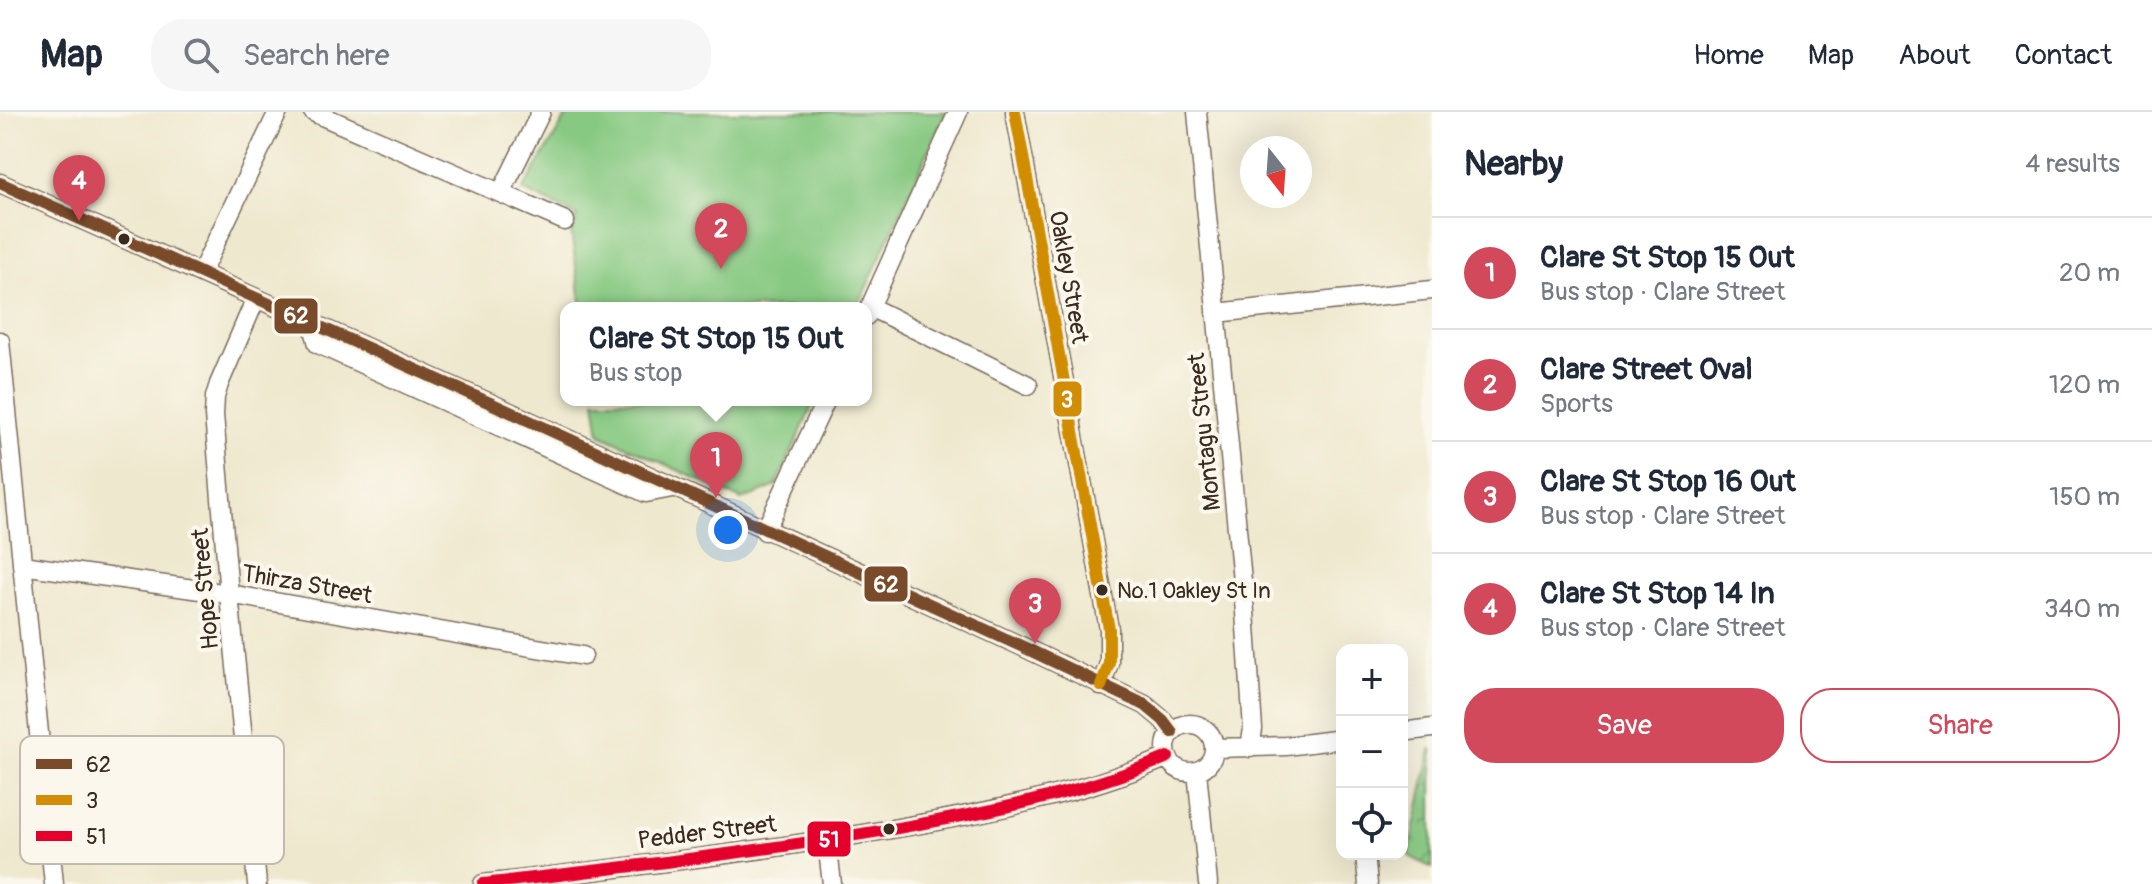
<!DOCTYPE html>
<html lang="en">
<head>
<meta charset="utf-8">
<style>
  body { margin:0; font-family:Pangolin,sans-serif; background:#f6f6f7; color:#1f2937 }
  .controls { position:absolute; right:24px; bottom:24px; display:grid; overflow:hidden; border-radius:16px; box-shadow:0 8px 32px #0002 }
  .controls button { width:72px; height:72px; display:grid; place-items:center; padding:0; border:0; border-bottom:2px solid #e0e1e3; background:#fff; color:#1f2937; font:40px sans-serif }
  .compass { position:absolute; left:1240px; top:24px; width:72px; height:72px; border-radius:50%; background:#fff; box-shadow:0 8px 32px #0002; rotate:163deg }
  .you { position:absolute; left:728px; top:418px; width:28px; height:28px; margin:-20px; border:6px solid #fff; border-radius:50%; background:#1a73e8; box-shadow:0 0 0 12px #1a73e833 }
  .badge { display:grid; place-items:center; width:52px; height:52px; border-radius:50%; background:#d1495b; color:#fff; font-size:26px; font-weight:700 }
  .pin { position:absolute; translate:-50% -66px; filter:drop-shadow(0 2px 4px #0008) }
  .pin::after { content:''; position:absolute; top:42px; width:28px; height:24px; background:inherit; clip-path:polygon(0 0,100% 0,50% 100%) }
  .popup { position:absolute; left:560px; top:190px; width:312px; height:104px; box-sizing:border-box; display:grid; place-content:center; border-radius:16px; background:#fff; filter:drop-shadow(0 2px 6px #0005); font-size:26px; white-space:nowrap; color:#747a83 }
  .popup b { font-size:30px; color:#1f2937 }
  .popup::after { content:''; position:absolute; left:50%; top:100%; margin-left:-16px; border:16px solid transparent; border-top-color:#fff }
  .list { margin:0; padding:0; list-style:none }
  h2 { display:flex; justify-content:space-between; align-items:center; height:104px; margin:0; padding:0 32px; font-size:34px }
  h2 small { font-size:26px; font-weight:400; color:#747a83 }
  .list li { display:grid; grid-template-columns:52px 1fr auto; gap:24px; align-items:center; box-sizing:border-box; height:112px; padding:0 32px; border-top:2px solid #e0e1e3 }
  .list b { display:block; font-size:30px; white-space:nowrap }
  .list p { margin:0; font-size:26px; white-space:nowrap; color:#747a83 }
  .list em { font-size:26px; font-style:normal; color:#747a83 }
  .actions { display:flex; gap:16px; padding:24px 32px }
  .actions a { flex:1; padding:18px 0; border:2px solid #d1495b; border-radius:32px; text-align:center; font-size:28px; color:#d1495b }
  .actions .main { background:#d1495b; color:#fff }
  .icon { flex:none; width:44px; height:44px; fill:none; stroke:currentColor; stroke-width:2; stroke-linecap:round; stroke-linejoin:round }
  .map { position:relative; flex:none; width:1432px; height:772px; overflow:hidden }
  header { display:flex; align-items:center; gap:48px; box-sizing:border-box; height:112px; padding:0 40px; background:#fff; border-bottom:2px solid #e0e1e3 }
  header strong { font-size:38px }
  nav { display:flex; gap:44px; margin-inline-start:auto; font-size:28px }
  .search { width:560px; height:72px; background:#f6f6f7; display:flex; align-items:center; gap:20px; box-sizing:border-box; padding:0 28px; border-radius:32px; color:#747a83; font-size:30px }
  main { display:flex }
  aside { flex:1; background:#fff }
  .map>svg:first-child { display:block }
</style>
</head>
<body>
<header>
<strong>Map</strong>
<div class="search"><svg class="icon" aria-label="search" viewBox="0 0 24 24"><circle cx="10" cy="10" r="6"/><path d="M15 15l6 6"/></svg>Search here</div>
<nav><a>Home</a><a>Map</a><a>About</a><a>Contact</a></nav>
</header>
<main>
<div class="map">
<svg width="1432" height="772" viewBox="0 0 1432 772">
  <defs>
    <pattern id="park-crowns" width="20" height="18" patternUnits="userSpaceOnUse" patternTransform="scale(2)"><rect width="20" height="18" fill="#87c982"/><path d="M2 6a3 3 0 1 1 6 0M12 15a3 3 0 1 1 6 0" fill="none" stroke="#70a36a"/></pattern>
  </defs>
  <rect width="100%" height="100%" fill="#fbf7ec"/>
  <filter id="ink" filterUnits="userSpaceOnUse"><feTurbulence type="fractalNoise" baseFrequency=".0125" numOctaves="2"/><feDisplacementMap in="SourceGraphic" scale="16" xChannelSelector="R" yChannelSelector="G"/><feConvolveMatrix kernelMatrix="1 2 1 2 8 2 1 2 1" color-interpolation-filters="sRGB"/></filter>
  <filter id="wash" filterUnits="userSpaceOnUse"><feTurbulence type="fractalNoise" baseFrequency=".006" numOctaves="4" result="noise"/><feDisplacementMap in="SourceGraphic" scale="32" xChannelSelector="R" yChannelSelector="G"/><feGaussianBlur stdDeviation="1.8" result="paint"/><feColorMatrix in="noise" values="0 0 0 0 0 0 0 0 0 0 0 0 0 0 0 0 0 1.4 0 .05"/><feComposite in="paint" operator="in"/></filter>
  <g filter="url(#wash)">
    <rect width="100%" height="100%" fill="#eee8ce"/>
    <path fill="url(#park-crowns)" stroke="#617a50" stroke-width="2" d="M1431,637H1432V756L1409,744Z"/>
    <path fill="#87c982" stroke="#617a50" stroke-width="2" d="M569,0H946L857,196H582L571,120L578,104L523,78Z
      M595,288H815L776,374L742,388L600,322Z"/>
  </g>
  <g filter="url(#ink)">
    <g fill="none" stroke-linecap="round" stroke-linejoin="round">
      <defs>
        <path id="minor" d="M313,0L565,109
          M1015,0L1109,517V551L1101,574
          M1197,0L1245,500L1253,617L1250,636
          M0,71L499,295L1021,534L1145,593L1163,608L1172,620
          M501,81L541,0
          M201,161L278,0
          M256,186L219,272L215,285L214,303L229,482L257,772
          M870,195L1028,273
          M1216,201L1432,178
          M866,204L958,0
          M312,210L318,232L646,381L672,376
          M0,229L54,772
          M765,419L826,288
          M22,453L229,482L583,544
          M1166 636a24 24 0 1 1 48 0a24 24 0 1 1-48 0Z
          M1402,620L1432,616
          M1214,636L1286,634L1342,627
          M1197,659L1208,772
          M827,729L832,772
          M1365,742L1368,772
          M483,772C619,756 757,740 892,717C985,701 1081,682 1168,645"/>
      </defs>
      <use href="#minor" stroke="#7a6c5c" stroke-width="21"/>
      <use href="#minor" stroke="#fff" stroke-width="18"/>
      <defs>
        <path id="bus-1" d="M0,71L499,295L1021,534L1145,593L1163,608L1172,620"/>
        <path id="bus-2" d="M1015,0L1109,517V551L1101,574"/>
        <path id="bus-3" d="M483,772C619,756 757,740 892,717C985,701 1081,682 1168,645"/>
      </defs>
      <use href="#bus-1" stroke="#fbf7ec" stroke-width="18"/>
      <use href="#bus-2" stroke="#fbf7ec" stroke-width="18"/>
      <use href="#bus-3" stroke="#fbf7ec" stroke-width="18"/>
      <use href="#bus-1" stroke="#7a4b2a" stroke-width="12"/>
      <use href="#bus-2" stroke="#d18d06" stroke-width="12"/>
      <use href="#bus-3" stroke="#e4002b" stroke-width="12"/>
    </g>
  </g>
  <g fill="#3b2a1e" stroke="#fbf7ec" stroke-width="3">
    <circle cx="124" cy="127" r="7"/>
    <circle cx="1102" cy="478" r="7"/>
    <circle cx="889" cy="717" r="7"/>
  </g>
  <g text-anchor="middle" stroke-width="8" stroke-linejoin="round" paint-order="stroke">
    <g font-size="22" fill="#3b2a1e" stroke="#fbf7ec" text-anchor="start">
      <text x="1117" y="486">No.1 Oakley St In</text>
    </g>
    <g font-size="24" fill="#3b2a1e" stroke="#fbf7ec">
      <text transform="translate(1069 165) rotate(80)" y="8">Oakley Street</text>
      <text transform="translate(1204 320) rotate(-96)" y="8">Montagu Street</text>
      <text transform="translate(307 472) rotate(10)" y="8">Thirza Street</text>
      <text transform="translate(205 477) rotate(-95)" y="8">Hope Street</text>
      <text transform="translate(707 720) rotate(-7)" y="8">Pedder Street</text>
    </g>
  </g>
  <rect x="20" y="624" width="264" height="128" rx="12" fill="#fbf7ec" stroke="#c1baae" stroke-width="2"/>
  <rect x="36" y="647" width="36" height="10" fill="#7a4b2a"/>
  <rect x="36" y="683" width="36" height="10" fill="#d18d06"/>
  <rect x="36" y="719" width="36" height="10" fill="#e4002b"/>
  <g font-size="22" fill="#3b2a1e">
    <text x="86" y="660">62</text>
    <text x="86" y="696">3</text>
    <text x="86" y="732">51</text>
  </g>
  <g stroke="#fbf7ec" stroke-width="3">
    <rect x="273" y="185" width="46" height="38" rx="8" fill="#7a4b2a"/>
    <rect x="1052" y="268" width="31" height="38" rx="8" fill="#d18d06"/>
    <rect x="863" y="453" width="46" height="38" rx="8" fill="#7a4b2a"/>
    <rect x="806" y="708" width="46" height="38" rx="8" fill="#e4002b"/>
  </g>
  <g font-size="22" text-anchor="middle" font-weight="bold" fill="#fff">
    <text x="296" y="211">62</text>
    <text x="1067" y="295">3</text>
    <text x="886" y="480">62</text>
    <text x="829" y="735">51</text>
  </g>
</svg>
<div class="controls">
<button>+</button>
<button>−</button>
<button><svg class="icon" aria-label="locate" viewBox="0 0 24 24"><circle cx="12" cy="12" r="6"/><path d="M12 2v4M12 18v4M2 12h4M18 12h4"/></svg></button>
</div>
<svg class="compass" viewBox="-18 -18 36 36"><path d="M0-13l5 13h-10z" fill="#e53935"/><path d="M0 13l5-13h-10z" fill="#747a83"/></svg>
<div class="you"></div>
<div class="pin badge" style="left:716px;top:386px">1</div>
<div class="popup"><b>Clare St Stop 15 Out</b>Bus stop</div>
<div class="pin badge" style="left:721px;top:157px">2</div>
<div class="pin badge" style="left:1035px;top:532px">3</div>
<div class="pin badge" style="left:79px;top:109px">4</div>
</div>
<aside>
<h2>Nearby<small>4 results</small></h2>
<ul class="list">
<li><span class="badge">1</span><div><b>Clare St Stop 15 Out</b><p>Bus stop · Clare Street</p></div><em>20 m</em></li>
<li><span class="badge">2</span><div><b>Clare Street Oval</b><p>Sports</p></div><em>120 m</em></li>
<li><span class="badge">3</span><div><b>Clare St Stop 16 Out</b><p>Bus stop · Clare Street</p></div><em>150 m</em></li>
<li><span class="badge">4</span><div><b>Clare St Stop 14 In</b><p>Bus stop · Clare Street</p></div><em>340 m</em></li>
</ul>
<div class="actions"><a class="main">Save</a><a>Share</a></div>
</aside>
</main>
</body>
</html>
